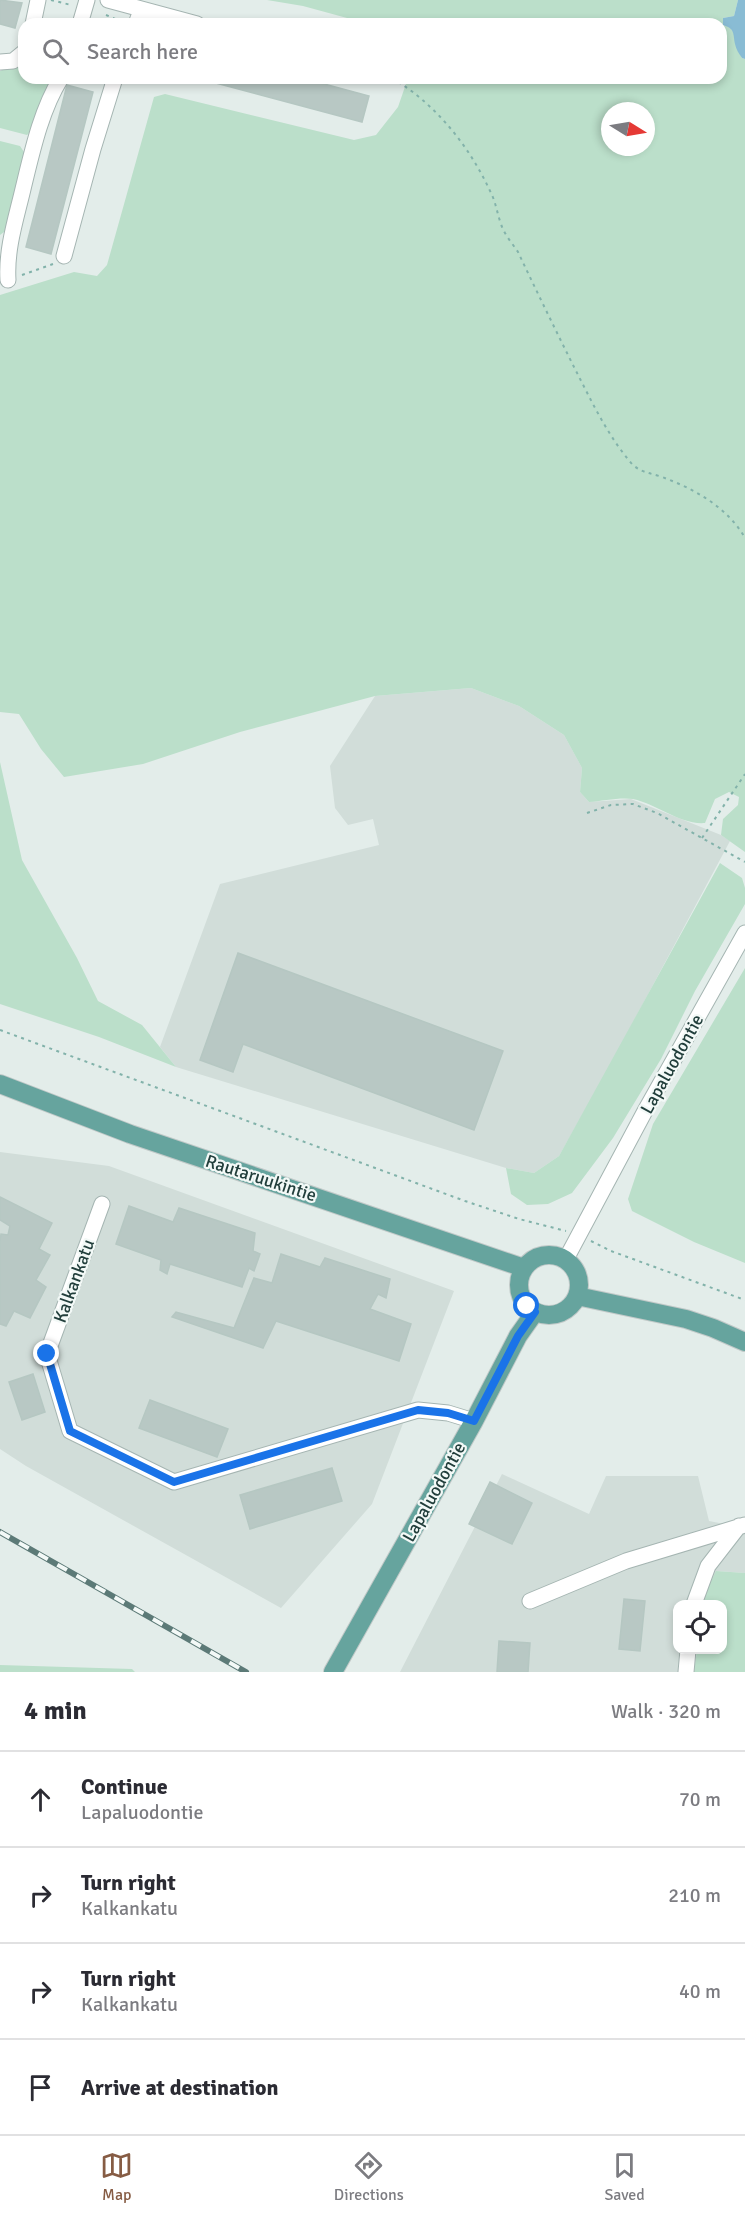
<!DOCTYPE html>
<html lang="en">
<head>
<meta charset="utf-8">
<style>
  body { margin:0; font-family:Signika,sans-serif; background:#f7f7f7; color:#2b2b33 }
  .controls { position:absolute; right:18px; bottom:18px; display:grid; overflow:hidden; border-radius:12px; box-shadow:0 3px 9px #0003 }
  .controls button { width:54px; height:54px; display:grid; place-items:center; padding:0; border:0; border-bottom:2px solid #e1e1e2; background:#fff; color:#2b2b33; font:30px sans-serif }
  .compass { position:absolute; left:601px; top:102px; width:54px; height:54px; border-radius:50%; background:#fff; box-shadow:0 3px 9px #0003; rotate:101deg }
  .stop { position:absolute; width:18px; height:18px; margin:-14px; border:4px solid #1a73e8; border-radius:50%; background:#fff }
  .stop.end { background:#1a73e8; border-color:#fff; box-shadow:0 2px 6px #0008 }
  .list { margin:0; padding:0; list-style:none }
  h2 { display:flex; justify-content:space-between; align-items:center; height:78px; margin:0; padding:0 24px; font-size:26px }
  h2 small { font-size:20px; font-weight:400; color:#7c7c81 }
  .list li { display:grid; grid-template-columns:39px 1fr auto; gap:18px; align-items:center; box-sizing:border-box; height:96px; padding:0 24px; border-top:2px solid #e1e1e2 }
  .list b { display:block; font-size:22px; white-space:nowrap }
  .list p { margin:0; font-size:20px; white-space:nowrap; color:#7c7c81 }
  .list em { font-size:20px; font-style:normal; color:#7c7c81 }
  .icon { flex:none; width:33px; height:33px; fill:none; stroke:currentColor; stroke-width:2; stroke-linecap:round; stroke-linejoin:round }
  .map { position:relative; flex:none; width:745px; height:1672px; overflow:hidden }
  .search { position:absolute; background:#fff; box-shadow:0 3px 9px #0003; left:18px; right:18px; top:18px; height:66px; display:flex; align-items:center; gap:15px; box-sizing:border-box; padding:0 21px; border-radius:18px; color:#7c7c81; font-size:22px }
  .sheet { height:462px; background:#fff }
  nav { display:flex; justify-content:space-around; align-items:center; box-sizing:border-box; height:84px; border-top:2px solid #e1e1e2; background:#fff; font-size:16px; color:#7c7c81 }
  nav a { display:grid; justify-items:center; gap:3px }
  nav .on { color:#865c44 }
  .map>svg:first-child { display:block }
</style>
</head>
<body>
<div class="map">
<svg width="745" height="1672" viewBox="0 0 745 1672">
  <rect width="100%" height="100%" fill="#e3edea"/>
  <path fill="#d1ddd9" d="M471,688L519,706L564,735L582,768L580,792L589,802L631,799L721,835L730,841L607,1071L559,1156L534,1173L506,1168L176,1067L160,1047L220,884L379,845L373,819L348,825L335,808L330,766L375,696Z
    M0,1152L109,1166L454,1291L372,1504L281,1608L26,1466L0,1449Z
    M502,1474L589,1514L606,1476H698L709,1521L745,1528V1573L717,1571L706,1592L704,1604H678V1650H697L694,1672H400Z"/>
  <path fill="#bbdfca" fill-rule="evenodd" d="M267,0H738L734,16L723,18L724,25C739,30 734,43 742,58L745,59V852L721,835L723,819L738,805L739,797L729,792L715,799L705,823C680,825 657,804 633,799C620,797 602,801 589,802L580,792L582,768L564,735L519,706L471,688L375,696L240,732L143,764L64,777L41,749L19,714L0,712V295L74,272L97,276L107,265L154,97L165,94L354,140L376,135L398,107L408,78H721V24H369L303,6ZM610,111H646V147H610Z
    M24,60V78H50L33,129L27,135L0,128V71Z
    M0,141L20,146L26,155L8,229L0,235Z
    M0,762L22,860L77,958L98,1001L142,1025L176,1067L99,1037L0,1004Z
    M720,863L742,878L745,888V904L695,991L661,1059L613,1138L572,1193L548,1204L527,1205L511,1194L506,1168L534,1173L559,1156Z
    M745,968V1263L694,1242L632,1211L628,1199L653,1124Z
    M716,1571L745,1573V1672H694L697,1650H722V1604H704L706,1592Z
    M0,1665L132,1669L135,1672H0Z"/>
  <path fill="#89bcd4" d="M738,0H745V59L742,58C739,54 736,49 735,44C733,33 735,29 723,25V18L734,16Z"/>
  <path fill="#b8c8c4" stroke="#b5c7c2" stroke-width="1.5" d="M0,0L22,3L15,28L0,24Z
    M197,78H302L369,96L362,122Z
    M67,85L93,92L51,254L26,247Z
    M238,953L503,1051L474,1130L243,1044L233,1072L200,1060Z
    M0,1197L52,1223L39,1249L50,1255L36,1280L46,1287L30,1318L14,1311L6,1326L0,1324V1241L1,1234L8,1235L10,1226L0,1220Z
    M129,1206L173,1222L179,1208L255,1233L253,1251L260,1254L254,1271L249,1268L242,1287L170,1264L167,1274L160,1270L161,1260L116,1244Z
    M281,1254L320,1267L325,1258L390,1279L386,1298L378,1294L370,1309L411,1324L399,1361L276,1321L263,1348L172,1317L176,1312L234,1328L254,1278L272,1283Z
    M33,1374L45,1412L22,1420L9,1382Z
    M150,1400L228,1429L217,1457L139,1428Z
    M332,1468L342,1501L250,1529L240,1495Z
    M490,1482L532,1503L512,1544L469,1524Z
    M624,1599L645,1601L640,1651L619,1649Z
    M499,1641L530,1643L528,1672H497Z"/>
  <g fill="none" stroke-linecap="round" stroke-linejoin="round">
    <defs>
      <path id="minor" d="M108,0L197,24
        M33,24L38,0
        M80,24L87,0
        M136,24L141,10
        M0,62L13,61L24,52
        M64,256L93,149L115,78
        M8,280C6,249 16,219 23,189C32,152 41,110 61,78
        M102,1204L47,1354L70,1431L174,1482L418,1410L448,1413L474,1421
        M566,1259L645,1111L745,933
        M530,1601L626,1561L745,1525
        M694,1604L708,1566L739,1526
        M686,1672L688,1650"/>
      <path id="major" d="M0,1084L130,1134L524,1268
        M519 1285a30 30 0 1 1 60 0a30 30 0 1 1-60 0Z
        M577,1296L686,1319L713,1328L745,1342
        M333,1672L474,1421L518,1336L535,1312"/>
    </defs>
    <use href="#minor" stroke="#a5b5b2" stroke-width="17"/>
    <use href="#major" stroke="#c1c9c8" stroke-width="20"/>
    <path stroke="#82b2aa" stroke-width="2" stroke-dasharray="3 4.5" stroke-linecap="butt" d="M51,0L71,5
      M106,15L122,22
      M392,78C436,104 470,147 491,193C496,203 497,213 501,224C504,234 512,243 518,252C536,290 555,329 574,367C591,400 608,437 633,465C642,473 651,473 662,477C695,489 728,508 745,538
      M22,275L53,264
      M587,813L611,805L633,804L657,813L745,862
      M702,838L745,774
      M0,1030L465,1201L519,1219L566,1231
      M591,1241L611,1251L745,1300"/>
    <use href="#minor" stroke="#fff" stroke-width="15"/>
    <use href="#major" stroke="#66a49e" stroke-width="18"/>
    <defs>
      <path id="rail" d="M0,1532L246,1672"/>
    </defs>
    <use href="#rail" stroke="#5c7a77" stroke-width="6"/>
    <use href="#rail" stroke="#f3f9f7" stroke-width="4" stroke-dasharray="11" stroke-linecap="butt"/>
  </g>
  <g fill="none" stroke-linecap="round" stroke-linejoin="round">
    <path stroke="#1a73e8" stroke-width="8" d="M47,1354L70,1431L174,1482L418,1410L448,1413L474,1421L518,1336L535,1312L527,1306"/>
  </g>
  <g text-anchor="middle" stroke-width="4.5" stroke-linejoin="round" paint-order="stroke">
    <g font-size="18" fill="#223f3c" stroke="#f3f9f7">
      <text transform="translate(672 1064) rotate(-61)" y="6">Lapaluodontie</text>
      <text transform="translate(261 1178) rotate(18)" y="6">Rautaruukintie</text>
      <text transform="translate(74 1281) rotate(-70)" y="6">Kalkankatu</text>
      <text transform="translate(434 1492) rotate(-61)" y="6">Lapaluodontie</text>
    </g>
  </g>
</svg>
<div class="controls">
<button><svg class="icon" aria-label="locate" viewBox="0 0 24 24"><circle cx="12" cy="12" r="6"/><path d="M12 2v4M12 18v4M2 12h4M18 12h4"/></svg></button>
</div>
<svg class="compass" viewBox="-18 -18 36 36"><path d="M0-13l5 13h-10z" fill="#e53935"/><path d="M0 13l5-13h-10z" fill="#7c7c81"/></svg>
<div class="stop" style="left:527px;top:1306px"></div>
<div class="stop end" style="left:47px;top:1354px"></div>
<div class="search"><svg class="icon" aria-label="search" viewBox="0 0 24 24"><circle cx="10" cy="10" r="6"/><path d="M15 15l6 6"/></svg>Search here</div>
</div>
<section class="sheet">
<h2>4 min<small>Walk · 320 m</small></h2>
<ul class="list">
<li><svg class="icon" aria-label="ahead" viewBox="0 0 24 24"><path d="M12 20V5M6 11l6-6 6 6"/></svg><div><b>Continue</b><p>Lapaluodontie</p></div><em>70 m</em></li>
<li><svg class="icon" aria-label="right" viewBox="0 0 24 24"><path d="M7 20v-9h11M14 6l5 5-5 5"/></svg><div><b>Turn right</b><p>Kalkankatu</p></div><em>210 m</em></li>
<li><svg class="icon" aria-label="right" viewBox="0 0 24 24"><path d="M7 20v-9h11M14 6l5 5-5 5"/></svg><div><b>Turn right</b><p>Kalkankatu</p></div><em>40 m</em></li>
<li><svg class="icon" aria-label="arrive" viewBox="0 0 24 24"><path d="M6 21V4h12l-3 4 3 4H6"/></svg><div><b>Arrive at destination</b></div></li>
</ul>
</section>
<nav>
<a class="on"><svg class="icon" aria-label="map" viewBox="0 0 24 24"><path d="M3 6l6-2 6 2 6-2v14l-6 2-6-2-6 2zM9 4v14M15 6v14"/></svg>Map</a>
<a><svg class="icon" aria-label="directions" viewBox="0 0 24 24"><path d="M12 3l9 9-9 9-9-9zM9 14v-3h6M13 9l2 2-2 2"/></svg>Directions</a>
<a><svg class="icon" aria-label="saved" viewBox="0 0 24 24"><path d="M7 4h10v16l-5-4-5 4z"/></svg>Saved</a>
</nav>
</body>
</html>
